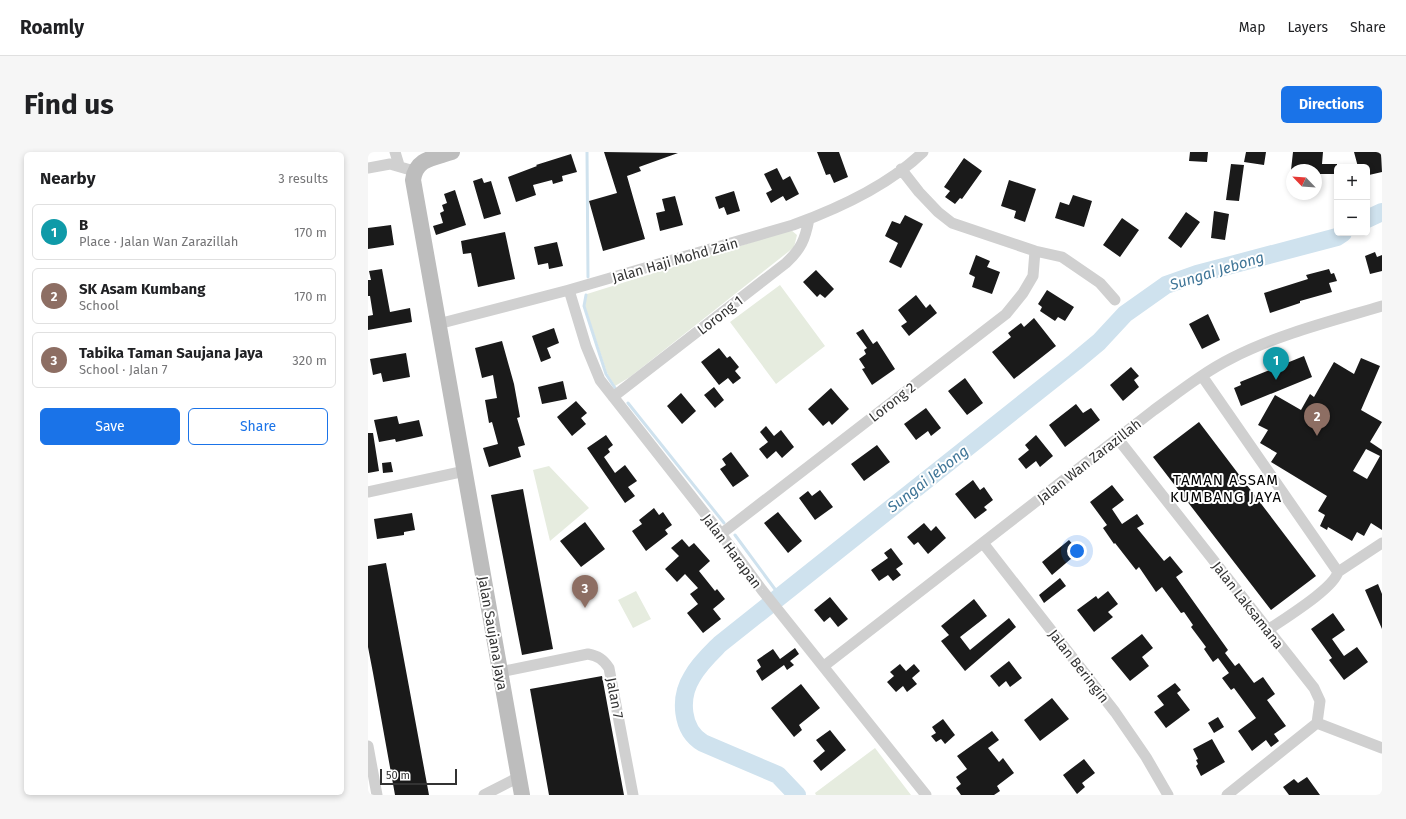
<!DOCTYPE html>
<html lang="en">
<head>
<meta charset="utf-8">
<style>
  body { margin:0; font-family:"Fira Sans",sans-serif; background:#f6f6f6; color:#202124 }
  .controls { position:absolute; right:12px; top:12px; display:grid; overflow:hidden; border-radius:6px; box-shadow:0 2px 6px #0003 }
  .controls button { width:36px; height:36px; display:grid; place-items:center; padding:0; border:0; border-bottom:1px solid #e0e0e0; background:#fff; color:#202124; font:20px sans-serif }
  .compass { position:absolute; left:918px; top:12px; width:36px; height:36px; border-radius:50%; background:#fff; box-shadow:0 2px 6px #0003; rotate:295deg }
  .scale { position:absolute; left:12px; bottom:10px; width:77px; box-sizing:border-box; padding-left:4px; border:2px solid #333; border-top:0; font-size:11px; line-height:14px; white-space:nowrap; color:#333; -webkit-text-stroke:3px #fff; paint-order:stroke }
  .you { position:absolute; left:709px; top:399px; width:14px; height:14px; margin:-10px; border:3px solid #fff; border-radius:50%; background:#1a73e8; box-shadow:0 0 0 6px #1a73e833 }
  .badge { display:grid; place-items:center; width:26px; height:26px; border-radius:50%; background:#1a73e8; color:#fff; font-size:13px; font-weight:700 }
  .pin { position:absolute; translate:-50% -33px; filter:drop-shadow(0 1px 2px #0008) }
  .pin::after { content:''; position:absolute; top:21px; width:14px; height:12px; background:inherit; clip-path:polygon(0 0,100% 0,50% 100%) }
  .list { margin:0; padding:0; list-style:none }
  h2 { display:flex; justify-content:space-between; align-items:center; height:52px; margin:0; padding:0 16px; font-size:17px }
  h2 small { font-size:13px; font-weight:400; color:#757577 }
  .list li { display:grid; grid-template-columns:26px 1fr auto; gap:12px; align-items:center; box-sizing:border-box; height:56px; margin:0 8px 8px; padding:0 8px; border:1px solid #e0e0e0; border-radius:6px }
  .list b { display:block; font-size:15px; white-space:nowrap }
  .list p { margin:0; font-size:13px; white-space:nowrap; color:#757577 }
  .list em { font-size:13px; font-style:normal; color:#757577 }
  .actions { display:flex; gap:8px; padding:12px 16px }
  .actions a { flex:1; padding:9px 0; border:1px solid #1a73e8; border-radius:6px; text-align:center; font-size:14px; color:#1a73e8 }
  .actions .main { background:#1a73e8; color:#fff }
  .map { position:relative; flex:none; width:1014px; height:643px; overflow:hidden; border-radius:6px }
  header { display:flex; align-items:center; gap:24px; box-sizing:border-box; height:56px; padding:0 20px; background:#fff; border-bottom:1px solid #e0e0e0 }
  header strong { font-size:19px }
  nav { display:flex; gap:22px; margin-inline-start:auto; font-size:14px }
  .intro { display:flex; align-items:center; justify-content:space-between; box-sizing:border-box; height:96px; padding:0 24px }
  h1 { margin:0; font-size:28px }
  .button { padding:10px 18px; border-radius:6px; background:#1a73e8; color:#fff; font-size:14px; font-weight:700 }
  main { display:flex; gap:24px; padding:0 24px }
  aside { flex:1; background:#fff; border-radius:6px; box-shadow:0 2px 6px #0003 }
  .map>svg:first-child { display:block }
</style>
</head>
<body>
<header>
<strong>Roamly</strong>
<nav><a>Map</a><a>Layers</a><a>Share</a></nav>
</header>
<div class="intro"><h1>Find us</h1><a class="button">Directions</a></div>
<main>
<aside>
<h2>Nearby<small>3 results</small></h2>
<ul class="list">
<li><span class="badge" style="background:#0f9aa8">1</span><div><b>B</b><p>Place · Jalan Wan Zarazillah</p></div><em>170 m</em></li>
<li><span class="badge" style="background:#8d6e63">2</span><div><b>SK Asam Kumbang</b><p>School</p></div><em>170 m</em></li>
<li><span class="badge" style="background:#8d6e63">3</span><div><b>Tabika Taman Saujana Jaya</b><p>School · Jalan 7</p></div><em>320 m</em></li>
</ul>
<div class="actions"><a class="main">Save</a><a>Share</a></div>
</aside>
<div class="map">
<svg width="1014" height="643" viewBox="0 0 1014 643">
  <rect width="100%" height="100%" fill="#fff"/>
  <path fill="#e6ecdf" d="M423,78L429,83L426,95L420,100L262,225L247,234L239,221L217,154L219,142Z
    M412,133L457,194L408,232L362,170Z
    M181,314L221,356L182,389L165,318Z
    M268,439L283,467L265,476L250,448Z
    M507,596L543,643H448L447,641Z"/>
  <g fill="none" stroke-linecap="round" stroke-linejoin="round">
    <path stroke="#cfe2ee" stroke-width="3" d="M219,0L220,125
      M218,143L216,154L238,222L247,236
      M260,251L356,371
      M367,383L412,444"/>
    <path stroke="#cfe2ee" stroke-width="18" d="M999,67L1014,60
      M429,643L410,623L335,591C313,578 311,546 324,525C331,512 342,502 352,492L707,210L731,190L757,162L798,133L829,122L969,85L975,81"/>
  </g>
  <path fill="#1a1a1a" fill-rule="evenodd" d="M236,0L310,1L271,15L273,19L259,24L277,87L235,99L221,49L249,41Z
    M449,0H471L480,25L466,31L462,22L458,23Z
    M822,0H840L839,10L821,9Z
    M878,0H898L896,13L876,10Z
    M925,0H955L954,12H969V22H948V18H923Z
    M986,0H1013L1014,20L1001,23L999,15H990Z
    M203,2L209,20L194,24L195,29L185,32L184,28L165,33L168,43L148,50L140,25L169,14L168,13Z
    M596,6L614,19L594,47L592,46L587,52L577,45L582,39L576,35Z
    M863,12L876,13L871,49L858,48Z
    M409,16L415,28L422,24L431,42L418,49L415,44L403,51L398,41L404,38L396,22Z
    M114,26L116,31L123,29L133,62L116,67L105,29Z
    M641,28L668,37L657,70L646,66L648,59L633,54Z
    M87,38L98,73L68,83L65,74L75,71L72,61L76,59L74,53L79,51L76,42Z
    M366,39L372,59L359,63L356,55L351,57L347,45Z
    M705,43L724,49L716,75L687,66L692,50L701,53Z
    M307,44L315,73L292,79L288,61L297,59L294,47Z
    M846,59L861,62L857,88L843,86Z
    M818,60L832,70L813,96L800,86Z
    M537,63L555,72L533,116L521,110L530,91L517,84L524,69L532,72Z
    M754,66L771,78L752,105L735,93Z
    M23,73L26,93L0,97V76Z
    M137,80L147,127L110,135L103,101L95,102L93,89Z
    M189,90L195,114L181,117L180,111L170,113L166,95Z
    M1007,100L1009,105L1014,103V119L1002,122L997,104Z
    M608,103L622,109L619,115L632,120L624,142L604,135L607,125L601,122Z
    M14,117L22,160L42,156L44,170L0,178V164L5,163L2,144H0V128H3L1,119Z
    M961,117L963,122L966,121L969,129L961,131L964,140L932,149V151L902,161L896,141L940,127L938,123Z
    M448,118L466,137L457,146L452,142L449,145L435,130Z
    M679,138L706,155L697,169L690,165L687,169L672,159L674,155L670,152Z
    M548,143L558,156L562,152L569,161L541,184L533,174L539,170L530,158Z
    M840,162L852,188L834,197L821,172Z
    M666,166L688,194L646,227L624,200L643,185L640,181L653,171L656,175Z
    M186,176L191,191L179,196L183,206L173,210L164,184Z
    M495,177L505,192L509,189L527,217L504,233L494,217L497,216L491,207L498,202L496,198L499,196L488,181Z
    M134,189L146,232L152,265L149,266L157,293L150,295L153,305L121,315L115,296L130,292L124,270L121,271L117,248L129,246L125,223L114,226L107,196Z
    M351,196L359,206L362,204L371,215L367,219L373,226L365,232L360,226L351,233L333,210Z
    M38,201L42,225L15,230L13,221L5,223L2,207Z
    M936,204L944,225L873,254L866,236L873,233L872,230Z
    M993,206L1012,214L993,258L1014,270L1002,290L1014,298V378L1003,371L996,384L989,380L984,389L960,375L959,378L952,374L957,363L950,359L959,344L903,310L909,301L892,291L900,278L890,273L907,243L933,258L942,242L946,245L966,210L986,222ZM998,297L1012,304L999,327L985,319Z
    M763,215L771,224L766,228L771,235L755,249L742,233Z
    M597,226L615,251L599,263L580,239Z
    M195,229L199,247L174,252L170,235Z
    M346,235L356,248L347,256L336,243Z
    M463,236L481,257L464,273L461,269L455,274L440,257Z
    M313,241L328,259L314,272L299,254Z
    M208,249L219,261L213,266L218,272L204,284L189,265Z
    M708,252L715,261L723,256L732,268L697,295L681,273Z
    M558,256L573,276L563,284L560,279L548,288L536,272Z
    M29,264L31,272L51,268L55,284L28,290L27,287L11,290L6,268Z
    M831,270L948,424L903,458L785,305Z
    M398,274L406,284L413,278L426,295L414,306L408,299L399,307L391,297L400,290L392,280Z
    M0,281H5L11,319L0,321Z
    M238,283L245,293L240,297L242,300L236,305L247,321L257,313L269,329L260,335L267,344L257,351L219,296Z
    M668,283L685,304L672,315L668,309L658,317L650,307L661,298L657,293Z
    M509,293L522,310L496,329L483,312Z
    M363,300L381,324L365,335L352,317L358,313L354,307Z
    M23,310L25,320L15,321L14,311Z
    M605,328L612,338L616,335L625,348L616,355L619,358L607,367L587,342Z
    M744,333L756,348L744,357L754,372L769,362L776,372L769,376L796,409L802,404L815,420L808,425L860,498L857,501L867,514L871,511L886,531L895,525L907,542L899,548L918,574L906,582L911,589L903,595L898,588L884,599L870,579L888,566L866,536L863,538L854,526L861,521L850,506L845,510L836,497L838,495L823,475L825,473L816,460L813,461L794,435L788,440L771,415L768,418L747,391L746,392L735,376L739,373L722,350Z
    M155,337L185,497L154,503L123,343Z
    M452,338L465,355L447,368L431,346L440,339L444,344Z
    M286,356L291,363L295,360L304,373L297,378L300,382L278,399L264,379L274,372L271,368Z
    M410,360L434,389L420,401L396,371Z
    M44,361L47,378L36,380V383L9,387L6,367Z
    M217,370L237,397L213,415L192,389Z
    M556,371L563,379L568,374L578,386L560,402L550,390L546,393L539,385Z
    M314,387L321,395L326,391L342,409L331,419L347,439L349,437L357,447L345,457L353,467L335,481L319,461L330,452L322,442L330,436L317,422L309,430L297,417L311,404L303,396Z
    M701,388L711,400L684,423L674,410Z
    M523,396L535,412L528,417L533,423L525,429L520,423L511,429L503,418L520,406L516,401Z
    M18,411L39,524L61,643H27L5,521L0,495V414Z
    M692,426L698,434L676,451L671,443Z
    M1010,432L1014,442V477L997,438Z
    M740,439L750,452L740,460L745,465L726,480L709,458L728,444L730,447Z
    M462,445L480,467L470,475L462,465L456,470L446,458Z
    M606,447L619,464L592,485L602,498L641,466L648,475L597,519L573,489L581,483L573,474Z
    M965,461L977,478L964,487L976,504L989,495L1000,510L976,528L961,508L964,506L943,477Z
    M774,482L785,496L774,505L781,514L762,529L743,506Z
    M427,496L431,502L422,509L426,513L419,518L416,513L394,529L388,519L393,515L389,508L405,497L412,507Z
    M641,509L654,526L642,535L638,529L631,535L622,524Z
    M532,512L538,519L546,512L552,519L544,526L549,532L539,540L535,534L528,540L519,530L526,524L522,520Z
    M234,524L256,643H181L162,537Z
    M807,531L813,538L809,541L822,558L798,576L786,560L796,553L789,544Z
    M433,532L452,556L431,573L434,578L426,585L403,556Z
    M684,546L701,567L672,589L656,568Z
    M850,565L856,575L846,581L840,571Z
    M575,567L587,583L577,592L573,587L568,590L563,584L568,581L564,575Z
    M462,578L478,598L453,619L445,609L457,599L448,588Z
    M624,579L631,588L620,596L631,610L635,606L646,621L629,634L632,639L626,643H593L588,636L593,632L588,625L599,617L589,604Z
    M844,587L857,610L833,624L828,614L830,612L828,608L830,607L825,597Z
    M716,607L727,621L714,631L717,635L709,642L695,623Z
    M939,625L952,643H921L915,635L926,627L930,631Z"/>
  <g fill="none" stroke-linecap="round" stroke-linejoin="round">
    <path stroke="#d0d0d0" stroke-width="11" d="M27,0L31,13
      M0,16L22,12L46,19
      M533,17L551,40L570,60L584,71L667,99L694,105L732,131L747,148
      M201,138L218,194L232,228L353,382L394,438L558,643
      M70,172L201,138L425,73C469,57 521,33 555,0
      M834,224L970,420
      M245,245L418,111C433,97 437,88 441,67
      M750,287L946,536L952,549L949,571L1014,596
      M0,340L97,319
      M353,382L638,162L655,141L665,124L667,99
      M615,391L747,560L778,605L800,643
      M970,420L1014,391
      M900,478C917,466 965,437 970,420
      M456,514L786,258C811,240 836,220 864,206C911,182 964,169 1014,154
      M132,520L220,502C230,504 235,507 241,516L265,643
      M0,594L9,643
      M116,643L151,625
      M859,643L949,571"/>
    <path stroke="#bdbdbd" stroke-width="16" d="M84,0C66,6 48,6 45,28L154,643"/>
  </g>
  <g text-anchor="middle" stroke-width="4" stroke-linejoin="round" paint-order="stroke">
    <g font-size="14" fill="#333" stroke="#fff">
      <text transform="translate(307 108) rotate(-16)" y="5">Jalan Haji Mohd Zain</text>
      <text transform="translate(352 163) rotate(-38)" y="5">Lorong 1</text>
      <text transform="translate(524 250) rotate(-38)" y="5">Lorong 2</text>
      <text transform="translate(721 309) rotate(-38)" y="5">Jalan Wan Zarazillah</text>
      <text transform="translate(364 399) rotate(53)" y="5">Jalan Harapan</text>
      <text transform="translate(880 453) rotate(52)" y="5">Jalan Laksamana</text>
      <text transform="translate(125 481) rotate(80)" y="5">Jalan Saujana Jaya</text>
      <text transform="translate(711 514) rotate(52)" y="5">Jalan Beringin</text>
      <text transform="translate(247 546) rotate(79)" y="5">Jalan 7</text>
    </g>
    <g font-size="15" font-style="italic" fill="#3f7597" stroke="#fff">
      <text transform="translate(849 119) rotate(-17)" y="5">Sungai Jebong</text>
      <text transform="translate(560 327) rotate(-38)" y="5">Sungai Jebong</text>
    </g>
    <g font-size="15" letter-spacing="1" fill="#000" stroke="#fff">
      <text x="858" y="333">TAMAN ASSAM<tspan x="858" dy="17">KUMBANG JAYA</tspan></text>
    </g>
  </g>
</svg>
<div class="controls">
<button>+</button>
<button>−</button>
</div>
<svg class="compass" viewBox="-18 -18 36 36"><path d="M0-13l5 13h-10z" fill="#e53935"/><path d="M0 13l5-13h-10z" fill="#757577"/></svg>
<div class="scale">50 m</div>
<div class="you"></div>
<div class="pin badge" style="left:908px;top:228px;background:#0f9aa8">1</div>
<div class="pin badge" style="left:949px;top:284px;background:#8d6e63">2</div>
<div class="pin badge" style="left:217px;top:456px;background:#8d6e63">3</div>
</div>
</main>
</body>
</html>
